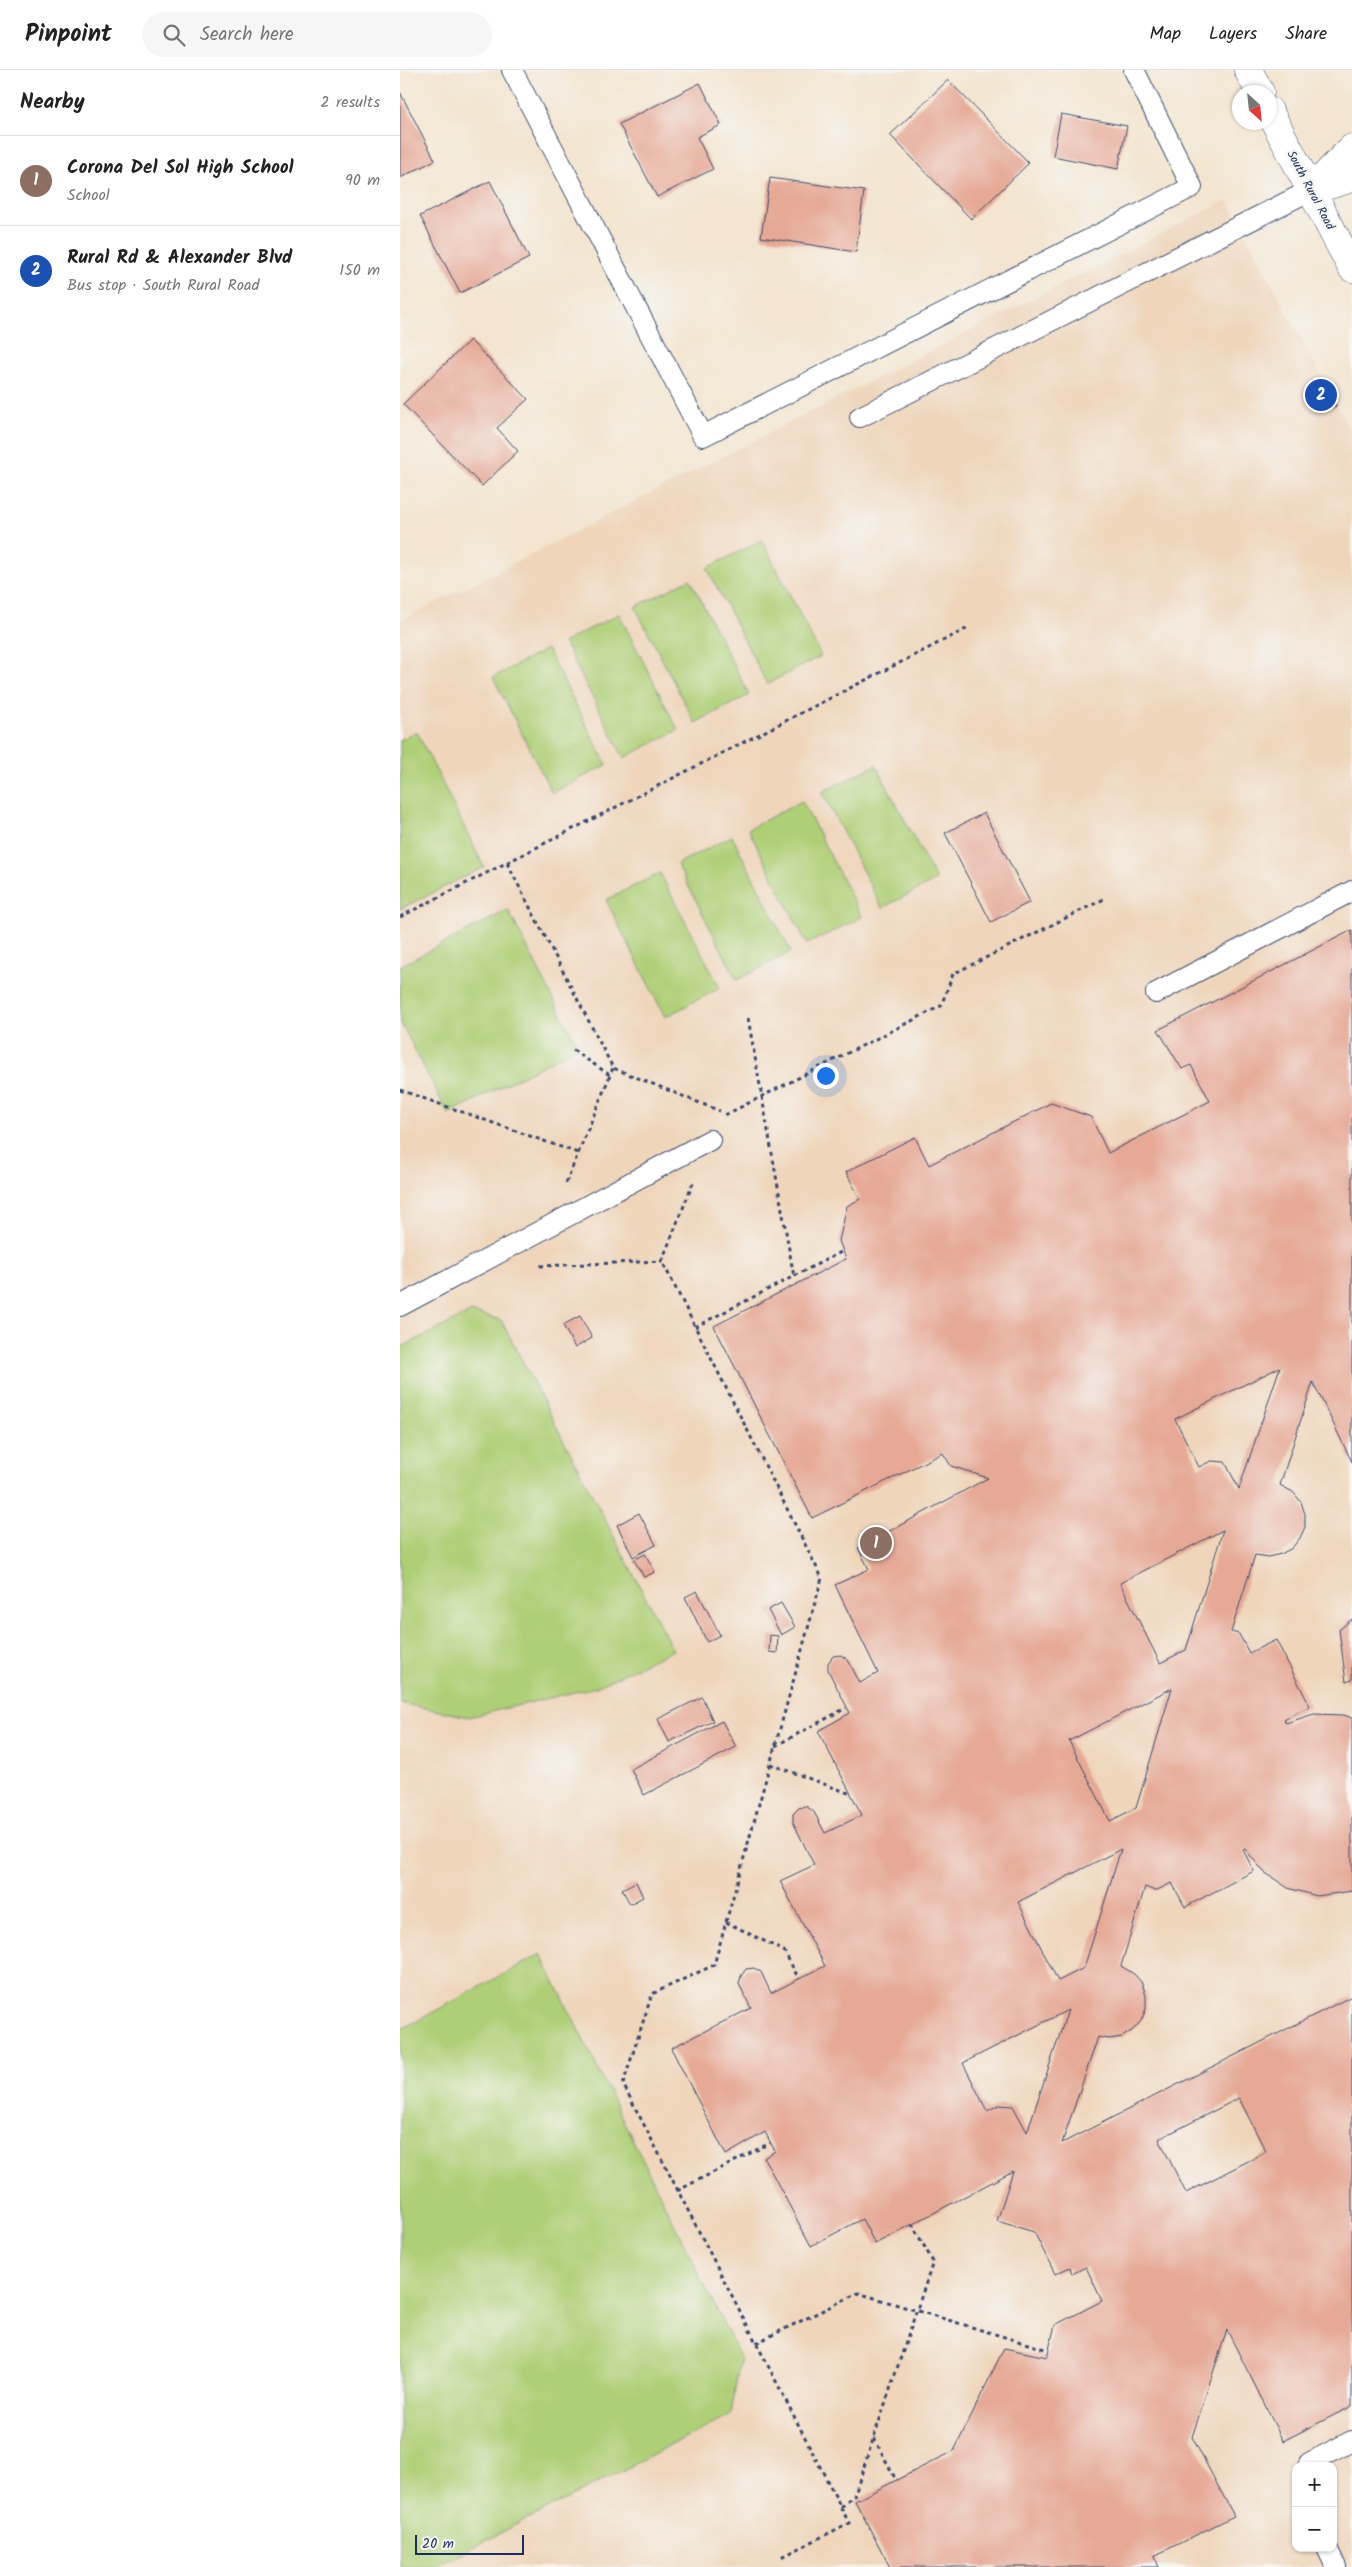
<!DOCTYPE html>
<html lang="en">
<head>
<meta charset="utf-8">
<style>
  body { margin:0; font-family:Kalam,sans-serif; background:#f6f6f6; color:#222 }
  .controls { position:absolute; right:15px; bottom:15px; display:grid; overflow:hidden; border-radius:10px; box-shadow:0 1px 4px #0004 }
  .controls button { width:45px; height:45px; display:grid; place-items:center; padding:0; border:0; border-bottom:1px solid #e0e0e0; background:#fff; color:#222; font:25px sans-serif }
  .compass { position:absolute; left:832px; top:15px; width:45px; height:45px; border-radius:50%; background:#fff; box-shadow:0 1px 4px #0004; rotate:153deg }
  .scale { position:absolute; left:15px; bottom:12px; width:109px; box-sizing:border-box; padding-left:5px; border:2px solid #1b2f5e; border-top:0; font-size:14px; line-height:18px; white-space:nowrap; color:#1b2f5e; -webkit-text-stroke:4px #f6f6f2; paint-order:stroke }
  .you { position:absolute; left:425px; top:1005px; width:18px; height:18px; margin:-12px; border:4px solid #fff; border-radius:50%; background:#1a73e8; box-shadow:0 0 0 8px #1a73e833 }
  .badge { display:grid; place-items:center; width:32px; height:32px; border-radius:50%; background:#111827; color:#fff; font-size:16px; font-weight:700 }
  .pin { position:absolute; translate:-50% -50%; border:2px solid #fff; box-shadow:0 1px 5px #0006 }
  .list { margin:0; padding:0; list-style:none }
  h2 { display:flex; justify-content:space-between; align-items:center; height:65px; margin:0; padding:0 20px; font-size:21px }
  h2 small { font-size:16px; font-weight:400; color:#767676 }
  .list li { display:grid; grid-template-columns:32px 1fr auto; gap:15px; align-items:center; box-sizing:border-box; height:90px; padding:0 20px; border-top:1px solid #e0e0e0 }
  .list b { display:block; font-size:19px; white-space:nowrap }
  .list p { margin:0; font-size:16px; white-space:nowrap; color:#767676 }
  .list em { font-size:16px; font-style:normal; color:#767676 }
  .icon { flex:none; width:28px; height:28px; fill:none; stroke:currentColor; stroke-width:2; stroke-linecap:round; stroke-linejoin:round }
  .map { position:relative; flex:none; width:952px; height:2497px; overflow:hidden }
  header { display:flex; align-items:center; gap:30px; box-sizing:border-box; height:70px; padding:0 25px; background:#fff; border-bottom:1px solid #e0e0e0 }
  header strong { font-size:24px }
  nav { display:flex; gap:28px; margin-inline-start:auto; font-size:18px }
  .search { width:350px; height:45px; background:#f6f6f6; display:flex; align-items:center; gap:12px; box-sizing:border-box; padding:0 18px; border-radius:28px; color:#767676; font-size:19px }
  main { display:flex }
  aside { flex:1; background:#fff }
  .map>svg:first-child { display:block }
</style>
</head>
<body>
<header>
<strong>Pinpoint</strong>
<div class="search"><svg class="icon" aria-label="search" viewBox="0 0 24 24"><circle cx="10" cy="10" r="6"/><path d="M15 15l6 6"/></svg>Search here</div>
<nav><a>Map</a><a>Layers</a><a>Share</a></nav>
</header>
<main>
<aside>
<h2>Nearby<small>2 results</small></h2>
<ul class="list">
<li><span class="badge" style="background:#8d6e63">1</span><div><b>Corona Del Sol High School</b><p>School</p></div><em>90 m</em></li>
<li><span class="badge" style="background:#1a4fb4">2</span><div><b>Rural Rd &amp; Alexander Blvd</b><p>Bus stop · South Rural Road</p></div><em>150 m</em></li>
</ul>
</aside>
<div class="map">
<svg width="952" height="2497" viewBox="0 0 952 2497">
  <rect width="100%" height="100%" fill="#f6f6f2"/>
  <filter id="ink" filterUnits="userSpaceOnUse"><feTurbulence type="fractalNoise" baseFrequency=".02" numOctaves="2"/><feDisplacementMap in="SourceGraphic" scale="10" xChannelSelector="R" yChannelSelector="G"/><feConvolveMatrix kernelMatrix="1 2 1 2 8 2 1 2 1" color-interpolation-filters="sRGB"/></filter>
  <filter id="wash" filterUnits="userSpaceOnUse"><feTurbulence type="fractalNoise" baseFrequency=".0096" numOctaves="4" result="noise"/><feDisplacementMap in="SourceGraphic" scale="20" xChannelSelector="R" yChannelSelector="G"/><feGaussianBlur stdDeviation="1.12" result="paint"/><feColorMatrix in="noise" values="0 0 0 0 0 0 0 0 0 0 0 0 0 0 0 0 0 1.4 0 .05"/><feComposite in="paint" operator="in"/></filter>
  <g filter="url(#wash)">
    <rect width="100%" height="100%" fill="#f3e5cf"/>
    <path fill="#efd6bb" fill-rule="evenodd" d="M827,130L952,364V2497H0V551ZM896,2396H933V2478H896Z"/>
    <path fill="#afcf76" stroke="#657f6a" d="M362,470L421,586L367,614L307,498Z
      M290,509L349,625L295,653L235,537Z
      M219,544L278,660L224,688L164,572Z
      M147,579L207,695L152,723L93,607Z
      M17,662L84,797L0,839V670Z
      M476,695L536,810L482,838L422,722Z
      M402,731L462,847L407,874L348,759Z
      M332,766L391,882L337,910L277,794Z
      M260,803L320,918L265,947L206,830Z
      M108,840L178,977L48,1044L0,951V896Z
      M71,1242L101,1250L273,1580L196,1617L69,1647L0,1633V1278Z
      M141,1884L340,2287L331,2345L34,2497H0V1960Z"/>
    <g id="blocks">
      <path fill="#e6a995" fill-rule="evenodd" d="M548,10L629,93L571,149L490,65Z
        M300,13L321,55L297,67L313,99L257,127L219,54Z
        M0,22L35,90L0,108Z
        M661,44L727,56L718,99L653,86Z
        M370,108L464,121L456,182L361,167Z
        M90,111L129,188L60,223L20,146Z
        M70,270L128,329L97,358L118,381L82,416L3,334Z
        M929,311L936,336L917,341L910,317Z
        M584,743L630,832L591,852L545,763Z
        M952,860V1392L913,1312L880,1415L893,1422L901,1432L905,1444V1457L900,1468L892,1478L881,1484L868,1487L855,1485L831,1562L839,1564L849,1583L876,1570L910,1636L884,1649L886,1653L914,1644L944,1645L952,1648V1821L917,1826L888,1818L864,1802L845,1779L843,1780L854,1801L785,1837L772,1813L755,1821L745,1817L721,1896L734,1904L742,1913L746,1926V1939L741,1951L733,1960L722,1967L709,1969L698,1967L662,2073L952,1926V2336L883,2371L827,2260L792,2367L834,2446L754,2486L759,2497H490L455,2431L554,2381L604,2278L647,2287L655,2255L702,2231L686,2197L672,2204L670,2197L655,2204L634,2162L597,2151L613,2101L475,2174L462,2149L411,2176L364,2088L375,2081L365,2062L326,2085L271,1978L351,1938L339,1914L341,1906L346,1899L354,1898L361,1902L371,1923L425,1896L380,1811L414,1795L393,1752V1744L399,1738L406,1736L414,1742L425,1763L462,1745L418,1661L450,1643L428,1600V1593L433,1586L441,1585L448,1590L460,1613L478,1603L435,1515L469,1499L458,1478L588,1408L551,1396L543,1383L412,1448L314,1256L446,1189L439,1171L447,1136L460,1129L446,1102L515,1067L529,1095L651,1033L691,1047L708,1083L810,1031L791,995L782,999L758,960ZM880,1297L839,1419L825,1392L811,1391L799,1397L775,1349ZM823,1460L786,1580L760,1593L720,1513ZM772,1618L736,1738L710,1751L669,1671ZM721,1779L684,1898L658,1911L618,1832ZM668,1940L627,2062L613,2036L599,2035L587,2041L563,1993ZM839,2028L866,2082L786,2123L759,2069Z
        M180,1246L192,1268L175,1278L163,1255Z
        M239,1443L256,1475L233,1487L217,1455Z
        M245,1484L255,1502L244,1507L234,1490Z
        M297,1521L320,1565L307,1572L285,1527Z
        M381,1533L395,1557L381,1565L368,1540Z
        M952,1549V1610L946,1612L939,1560Z
        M370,1565L378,1566L377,1583L369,1582Z
        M302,1627L313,1651L269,1672L258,1649Z
        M322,1651L336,1677L244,1725L231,1699Z
        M236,1812L243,1827L230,1834L222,1819Z"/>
    </g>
  </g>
  <g filter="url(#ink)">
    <use href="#blocks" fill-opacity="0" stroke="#3b4a6f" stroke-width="1"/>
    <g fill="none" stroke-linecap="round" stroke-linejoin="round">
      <defs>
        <path id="service" d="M112,0L303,366L792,117L734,0
          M460,347L911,120
          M756,923L952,821
          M0,1236L310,1070
          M908,2396L909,2393L952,2371
          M927,2478L936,2497"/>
        <path id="minor" d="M911,120L952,78
          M912,120L952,108"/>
        <path id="secondary" d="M848,0L860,22
          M869,41L952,198"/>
      </defs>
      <use href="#service" stroke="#3b4a6f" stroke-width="22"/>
      <use href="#minor" stroke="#3b4a6f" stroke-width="29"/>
      <use href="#secondary" stroke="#3b4a6f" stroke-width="29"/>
      <path stroke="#3b4a6f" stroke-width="3" stroke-dasharray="4 4" stroke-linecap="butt" d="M107,793L213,998L320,1041
        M0,847L568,558
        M348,948L394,1207
        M173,980L210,1005
        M0,1020L178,1083
        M325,1045L541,936L553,904L706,828
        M166,1113L213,998
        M293,1113L262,1191L422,1508L314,1895L252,1924L223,2014L449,2453L382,2487
        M140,1196L262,1191
        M295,1257L443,1181
        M375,1676L446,1638
        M370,1694L451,1724
        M326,1852L384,1881L399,1909
        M277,2121L370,2073
        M356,2273L458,2223L648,2280
        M474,2368L496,2410
        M441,2437L454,2426L533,2192L512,2154"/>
      <use href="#service" stroke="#fff" stroke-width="20"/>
      <use href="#minor" stroke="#fff" stroke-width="28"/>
      <use href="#secondary" stroke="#fff" stroke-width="28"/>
    </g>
  </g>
  <g text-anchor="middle" stroke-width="5" stroke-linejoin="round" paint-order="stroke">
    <g font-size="12" fill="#1b2f5e" stroke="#f6f6f2">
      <text transform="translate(911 120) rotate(62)" y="4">South Rural Road</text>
    </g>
  </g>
</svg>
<div class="controls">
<button>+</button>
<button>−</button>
</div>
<svg class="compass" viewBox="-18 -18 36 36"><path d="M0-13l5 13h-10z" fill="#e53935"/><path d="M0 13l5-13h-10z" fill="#767676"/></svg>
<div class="scale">20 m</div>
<div class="you"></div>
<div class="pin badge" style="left:476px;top:1473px;background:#8d6e63">1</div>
<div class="pin badge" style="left:921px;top:325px;background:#1a4fb4">2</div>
</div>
</main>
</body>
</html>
